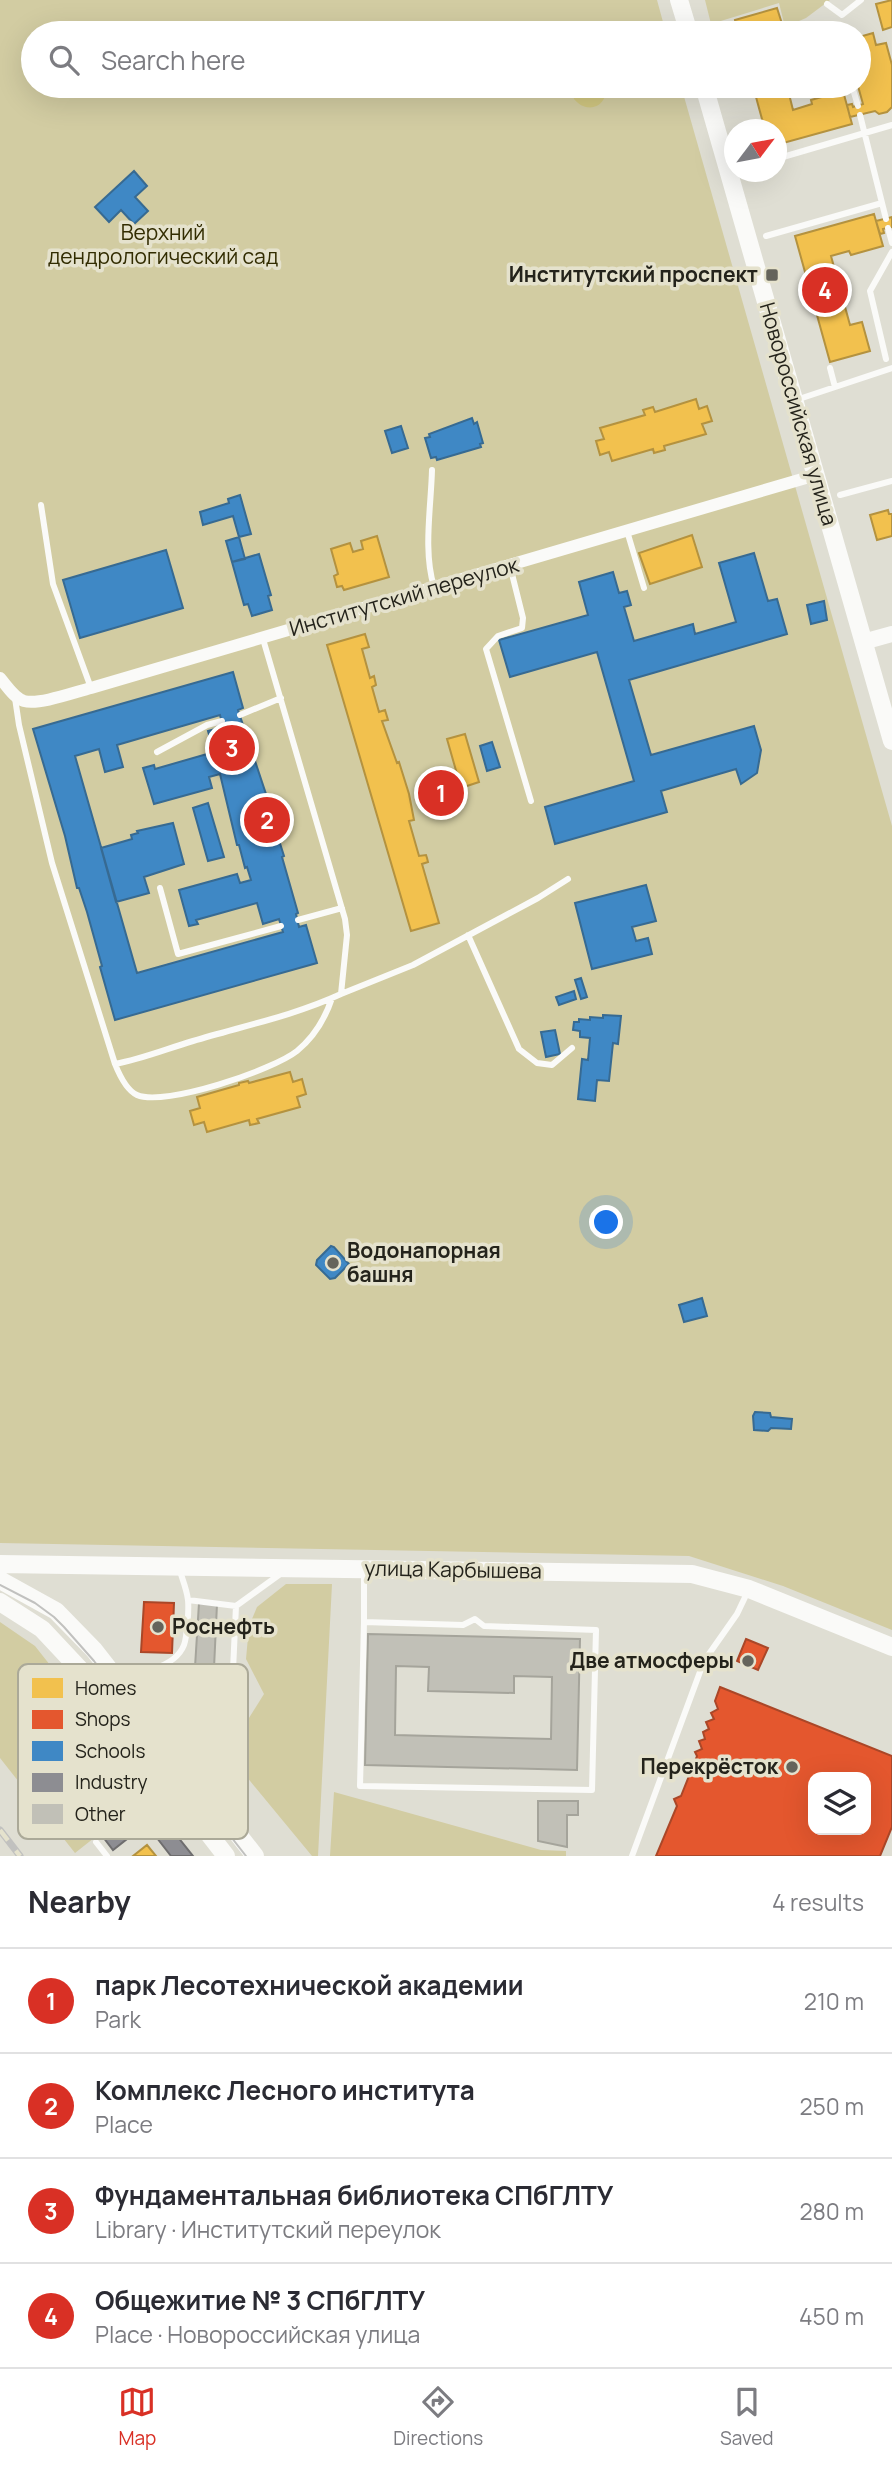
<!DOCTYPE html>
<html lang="en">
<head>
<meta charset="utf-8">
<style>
  body { margin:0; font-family:Manrope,sans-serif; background:#f2f2f3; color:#2b2b33 }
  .controls { position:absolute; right:21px; bottom:21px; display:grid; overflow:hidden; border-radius:14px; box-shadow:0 7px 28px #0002 }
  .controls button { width:63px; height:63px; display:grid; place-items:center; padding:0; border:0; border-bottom:2px solid #e1e1e2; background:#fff; color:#2b2b33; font:35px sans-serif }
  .compass { position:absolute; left:724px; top:119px; width:63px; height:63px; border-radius:50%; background:#fff; box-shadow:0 7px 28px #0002; rotate:58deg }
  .you { position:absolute; left:607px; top:1223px; width:24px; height:24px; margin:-18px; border:5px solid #fff; border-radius:50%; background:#1a73e8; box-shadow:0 0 0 10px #1a73e833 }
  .badge { display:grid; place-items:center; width:46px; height:46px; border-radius:50%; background:#d93025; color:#fff; font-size:23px; font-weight:700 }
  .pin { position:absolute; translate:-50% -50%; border:4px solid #fff; box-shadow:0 2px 7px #0006 }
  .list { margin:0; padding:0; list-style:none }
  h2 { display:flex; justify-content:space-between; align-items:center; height:91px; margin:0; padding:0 28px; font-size:30px }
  h2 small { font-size:23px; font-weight:400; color:#7c7c81 }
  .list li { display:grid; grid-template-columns:46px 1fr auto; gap:21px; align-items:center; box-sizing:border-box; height:105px; padding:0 28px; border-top:2px solid #e1e1e2 }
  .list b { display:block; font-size:26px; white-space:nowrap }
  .list p { margin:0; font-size:23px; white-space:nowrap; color:#7c7c81 }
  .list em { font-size:23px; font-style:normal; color:#7c7c81 }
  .icon { flex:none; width:38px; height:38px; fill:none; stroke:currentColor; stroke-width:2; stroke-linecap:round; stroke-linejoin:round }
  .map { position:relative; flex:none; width:892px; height:1856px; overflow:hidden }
  .search { position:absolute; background:#fff; box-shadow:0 7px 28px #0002; left:21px; right:21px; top:21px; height:77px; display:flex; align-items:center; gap:18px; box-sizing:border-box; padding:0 24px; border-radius:38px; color:#7c7c81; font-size:26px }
  .sheet { height:511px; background:#fff }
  nav { display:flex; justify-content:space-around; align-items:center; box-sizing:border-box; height:98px; border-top:2px solid #e1e1e2; background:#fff; font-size:19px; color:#7c7c81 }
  nav a { display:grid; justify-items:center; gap:4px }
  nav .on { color:#d93025 }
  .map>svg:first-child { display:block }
</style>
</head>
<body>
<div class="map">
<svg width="892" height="1856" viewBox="0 0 892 1856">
  <rect width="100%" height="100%" fill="#dfded3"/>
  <path fill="#d2cca2" d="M0,0H657L666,33H33V86H681L892,826V1630L783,1586L689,1556L0,1543Z
    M705,0H830L806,18L785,27L779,3L711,24Z
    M286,1584H332L318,1856H312L227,1753L264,1694L246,1659L249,1626L257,1607Z
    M0,1622L35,1646L151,1793L75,1853L0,1758Z
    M334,1792L541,1850L566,1851V1856H330Z"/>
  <path fill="#d0c680" d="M572,86H606C608,107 587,115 574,99Z"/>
  <path fill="#f2c14e" stroke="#b4923f" stroke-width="2" d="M892,0V27L883,30L876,4Z
    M777,8L785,33H738L735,20Z
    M873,33L876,45L886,43L892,65V107L887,112L879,114L875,111L850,117L847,105L852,104L853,107L863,104L858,86L859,37Z
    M753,86H787L793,110L812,104L811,100L843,91L852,124L776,145V130H765Z
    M874,214L883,246L851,255L849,251L831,256L850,325L862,322L870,351L830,362L795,236Z
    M892,217V227L883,229L884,233L880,234L876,221Z
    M696,399L699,409L707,406L712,421L702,424L706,434L664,446L665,450L654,453L653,449L612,461L609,452L600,455L596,441L604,439L600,428L645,415L643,410L653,407L655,412Z
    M888,510L889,514H892V536L877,540L870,515Z
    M692,535L702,567L650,584L639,553Z
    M377,536L389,577L344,590L342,586L337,587L334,576L338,574L331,549L350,543L353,552L363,549L361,541Z
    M365,634L369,647L362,649L370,678L374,676L376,685L372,687L379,712L385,710L388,720L382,721L397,763L399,762L409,794L414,820L409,821L419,856L426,855L427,858L428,862L422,864L439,923L411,931L327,645Z
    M465,734L479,782L461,788L447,739Z
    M290,1072L293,1082L302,1079L306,1094L297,1097L300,1107L257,1119L259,1123L250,1125L249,1120L207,1132L204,1122L194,1125L190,1111L200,1108L197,1097L239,1085V1083L248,1081L249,1083Z
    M147,1845L156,1856H133Z"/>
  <path fill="#e4572e" stroke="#aa4728" stroke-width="2" fill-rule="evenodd" d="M144,1602L174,1603L172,1653L141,1652Z
    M746,1639L768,1648L758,1670L737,1661Z
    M720,1687L892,1756V1827L880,1856H656L677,1806L674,1799L681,1796L697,1756L695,1752L702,1749L699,1741L705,1739L703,1732L709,1729L706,1722L714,1719L711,1713L718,1709L715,1701ZM813,1777H866V1830H813Z"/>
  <path fill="#3f88c5" stroke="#376a92" stroke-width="2" fill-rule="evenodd" d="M134,171L147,186L135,197L148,211L134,224L121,210L109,222L95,207Z
    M472,418L474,424L477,422L483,443L480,444L481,447L437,460L436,457L431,458L425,438L430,437L429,434Z
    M401,426L408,448L392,453L385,431Z
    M240,495L251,534L239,537L233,516L203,525L200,512L229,503L228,499Z
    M239,537L245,559L232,562L226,541Z
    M166,550L183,608L80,638L63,580Z
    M754,553L768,601L777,599L787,634L629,680L651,755L754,726L761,750L757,773L741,784L736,769L661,791L667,812L555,844L545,807L634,781L597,652L510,677L499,640L588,615L579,582L613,572L619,593L627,591L631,605L624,607L634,641L693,624L695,634L736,622L719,563Z
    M259,554L271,595L268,596L272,610L252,616L248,604L244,605L232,562Z
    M824,601L827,620L811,624L807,605Z
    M233,672L243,708L238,710L279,833L277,834L284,856L282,857L298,913L296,914L299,927L306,925L317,963L115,1020L100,967L102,966L87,912L79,888H77L65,836L33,729ZM220,715L223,727L208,731L214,752L155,769L154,765L143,768L154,804L212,788L209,777L220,774L237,845H239L245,868L247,867L251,880L240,883L237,874L179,890L189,926L198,924L196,920L257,903L263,924L279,919L283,932L137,973L75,756L99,749L105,772L123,767L117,745Z
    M492,742L500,767L487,771L480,746Z
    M208,803L224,857L208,861L193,808Z
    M173,823L184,864L144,877L149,893L116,902L101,848L132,839L131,835L138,833L137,831Z
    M646,885L656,921L632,927L636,941L648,938L652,954L592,969L575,903Z
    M581,978L587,997L581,999L575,980Z
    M574,991L576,999L559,1005L556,997Z
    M603,1015L621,1016L618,1044L613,1043L609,1081L597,1080L595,1101L578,1099L582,1059L588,1060L590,1038L580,1037V1031L573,1030L574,1022H579V1019L590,1020V1017L603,1018Z
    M555,1030L560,1054L546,1057L541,1032Z
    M331,1246L334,1247L349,1264L335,1278L330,1279L316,1265L317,1260Z
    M702,1298L707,1316L684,1322L679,1305Z
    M755,1412L770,1413L771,1417L792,1419L791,1429L771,1428L768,1431L754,1430L753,1416Z"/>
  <path fill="#8d8d92" stroke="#6e6d6e" stroke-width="2" d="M146,1797L193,1856H171L133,1807Z
    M133,1807L146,1824L113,1850L100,1833Z"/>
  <path fill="#c1c0b7" stroke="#a5a49b" stroke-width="2" fill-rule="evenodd" d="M199,1603L217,1604L214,1668L195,1667Z
    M368,1634L580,1639L577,1770L365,1765ZM396,1666L429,1667L428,1691L514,1693V1676L552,1677L551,1739L395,1735Z
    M538,1801H578V1815H567V1847L538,1841Z"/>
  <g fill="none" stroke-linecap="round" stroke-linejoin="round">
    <path stroke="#fafaf8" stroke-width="6" d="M827,4L842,15L861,0
      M852,86L858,106
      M860,115L886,219
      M776,159L892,125
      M888,228L892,243
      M766,236L882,203
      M886,359L870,291L892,252
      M830,368L835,387
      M796,400L892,368
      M432,470C431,508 423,551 434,587
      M840,495L892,481
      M41,505L53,584L91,688
      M627,531L644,588
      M510,566L523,618L522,628L498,636L486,649L531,801
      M15,698L19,725L52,863L115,1064C142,1059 166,1049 193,1041C243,1026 293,1016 341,994L347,935L345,919L263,639
      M240,715L281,698
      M157,752L207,725L222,721
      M160,888L178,954L281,926
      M298,920L342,908
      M468,935L519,1049L537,1063L552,1065L572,1048
      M341,994L413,965L538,898L568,879
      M115,1064C119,1074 126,1090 137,1095C165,1107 273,1070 297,1051C314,1037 325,1019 332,998
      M188,1600L236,1606
      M364,1622L360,1786L592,1790L596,1630L484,1626L475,1619L463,1625L364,1622V1571
      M153,1668L233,1670L236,1606L283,1572
      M115,1672C136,1676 175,1668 184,1645C187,1637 189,1609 188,1600C187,1590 182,1578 179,1568
      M191,1773C214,1755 252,1724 243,1691C241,1684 236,1677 233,1670
      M96,1842L107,1856
      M632,1856L704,1661L737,1614L748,1591"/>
    <path stroke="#fafaf8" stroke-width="12" d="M0,678C7,686 14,698 24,701C40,705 75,692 91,688L816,475"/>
    <path stroke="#fafaf8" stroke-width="16" d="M863,642L892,634"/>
    <path stroke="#fafaf8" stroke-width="18" d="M679,0L689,33
      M704,86L892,741
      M0,1564L692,1574L749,1589L892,1647
      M0,1580L56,1611L94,1650L255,1856
      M0,1602L42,1629L87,1677L226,1856"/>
    <path stroke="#c1c1bf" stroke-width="2" d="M0,1585L35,1603L54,1617L64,1627L94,1661L246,1856"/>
    <defs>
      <path id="rail" d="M0,1830L20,1856"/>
    </defs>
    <use href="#rail" stroke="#c1c1bf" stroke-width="7"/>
    <use href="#rail" stroke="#e5e2cd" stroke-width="4.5" stroke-dasharray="13" stroke-linecap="butt"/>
  </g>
  <g fill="#65645b" stroke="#e5e2cd" stroke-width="2.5">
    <rect x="765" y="268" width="14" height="14" rx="3.5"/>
    <circle cx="333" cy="1263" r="7"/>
    <circle cx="158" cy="1627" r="7"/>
    <circle cx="748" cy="1661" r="7"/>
    <circle cx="792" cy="1767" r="7"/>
  </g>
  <g text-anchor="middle" stroke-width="7" stroke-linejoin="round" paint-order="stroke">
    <g font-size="21" fill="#322c01" stroke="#e5e2cd">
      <text x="163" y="240">Верхний<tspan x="163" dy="24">дендрологический сад</tspan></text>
    </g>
    <g font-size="21" font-weight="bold" fill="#24231b" stroke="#e5e2cd" text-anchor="end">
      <text x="758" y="282">Институтский проспект</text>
      <text x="347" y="1258" text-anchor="start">Водонапорная<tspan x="347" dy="24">башня</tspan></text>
      <text x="172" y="1634" text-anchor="start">Роснефть</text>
      <text x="734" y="1668">Две атмосферы</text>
      <text x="778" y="1774">Перекрёсток</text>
    </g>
    <g font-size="21" fill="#24231b" stroke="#e5e2cd">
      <text transform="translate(798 414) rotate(74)" y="7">Новороссийская улица</text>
      <text transform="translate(404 597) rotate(-16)" y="7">Институтский переулок</text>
      <text transform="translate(453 1570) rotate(1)" y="7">улица Карбышева</text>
    </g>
  </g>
  <rect x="18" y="1664" width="230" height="175" rx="10" fill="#e5e2cd" stroke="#aba998" stroke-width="2"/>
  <rect x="32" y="1678" width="31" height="20" fill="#f2c14e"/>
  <rect x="32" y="1710" width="31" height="19" fill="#e4572e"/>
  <rect x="32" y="1741" width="31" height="20" fill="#3f88c5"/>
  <rect x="32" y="1773" width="31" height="19" fill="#8d8d92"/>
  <rect x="32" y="1804" width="31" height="20" fill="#c1c0b7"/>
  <g font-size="19" fill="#24231b">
    <text x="75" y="1695">Homes</text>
    <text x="75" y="1726">Shops</text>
    <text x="75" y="1758">Schools</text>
    <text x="75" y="1789">Industry</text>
    <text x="75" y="1821">Other</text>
  </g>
</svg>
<div class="controls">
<button><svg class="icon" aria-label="layers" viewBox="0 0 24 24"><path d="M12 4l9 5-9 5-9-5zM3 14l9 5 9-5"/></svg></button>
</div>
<svg class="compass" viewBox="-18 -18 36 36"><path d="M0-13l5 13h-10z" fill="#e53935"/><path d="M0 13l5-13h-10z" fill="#7c7c81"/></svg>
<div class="you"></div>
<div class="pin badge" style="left:441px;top:793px">1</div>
<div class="pin badge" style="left:267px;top:820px">2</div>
<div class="pin badge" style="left:232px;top:748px">3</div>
<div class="pin badge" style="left:825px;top:290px">4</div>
<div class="search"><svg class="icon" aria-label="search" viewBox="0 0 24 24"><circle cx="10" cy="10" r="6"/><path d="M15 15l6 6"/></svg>Search here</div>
</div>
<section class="sheet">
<h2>Nearby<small>4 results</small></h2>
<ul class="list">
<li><span class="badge">1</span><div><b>парк Лесотехнической академии</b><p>Park</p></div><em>210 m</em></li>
<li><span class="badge">2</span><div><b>Комплекс Лесного института</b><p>Place</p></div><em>250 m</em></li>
<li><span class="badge">3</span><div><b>Фундаментальная библиотека СПбГЛТУ</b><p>Library · Институтский переулок</p></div><em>280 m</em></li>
<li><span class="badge">4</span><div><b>Общежитие № 3 СПбГЛТУ</b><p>Place · Новороссийская улица</p></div><em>450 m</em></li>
</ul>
</section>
<nav>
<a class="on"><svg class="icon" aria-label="map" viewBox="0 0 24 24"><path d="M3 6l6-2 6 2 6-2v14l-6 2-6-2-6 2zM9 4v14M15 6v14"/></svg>Map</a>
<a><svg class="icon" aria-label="directions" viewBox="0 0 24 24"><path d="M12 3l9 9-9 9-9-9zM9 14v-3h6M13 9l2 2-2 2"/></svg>Directions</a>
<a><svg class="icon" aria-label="saved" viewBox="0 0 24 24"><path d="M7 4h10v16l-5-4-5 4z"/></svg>Saved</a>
</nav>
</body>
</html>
